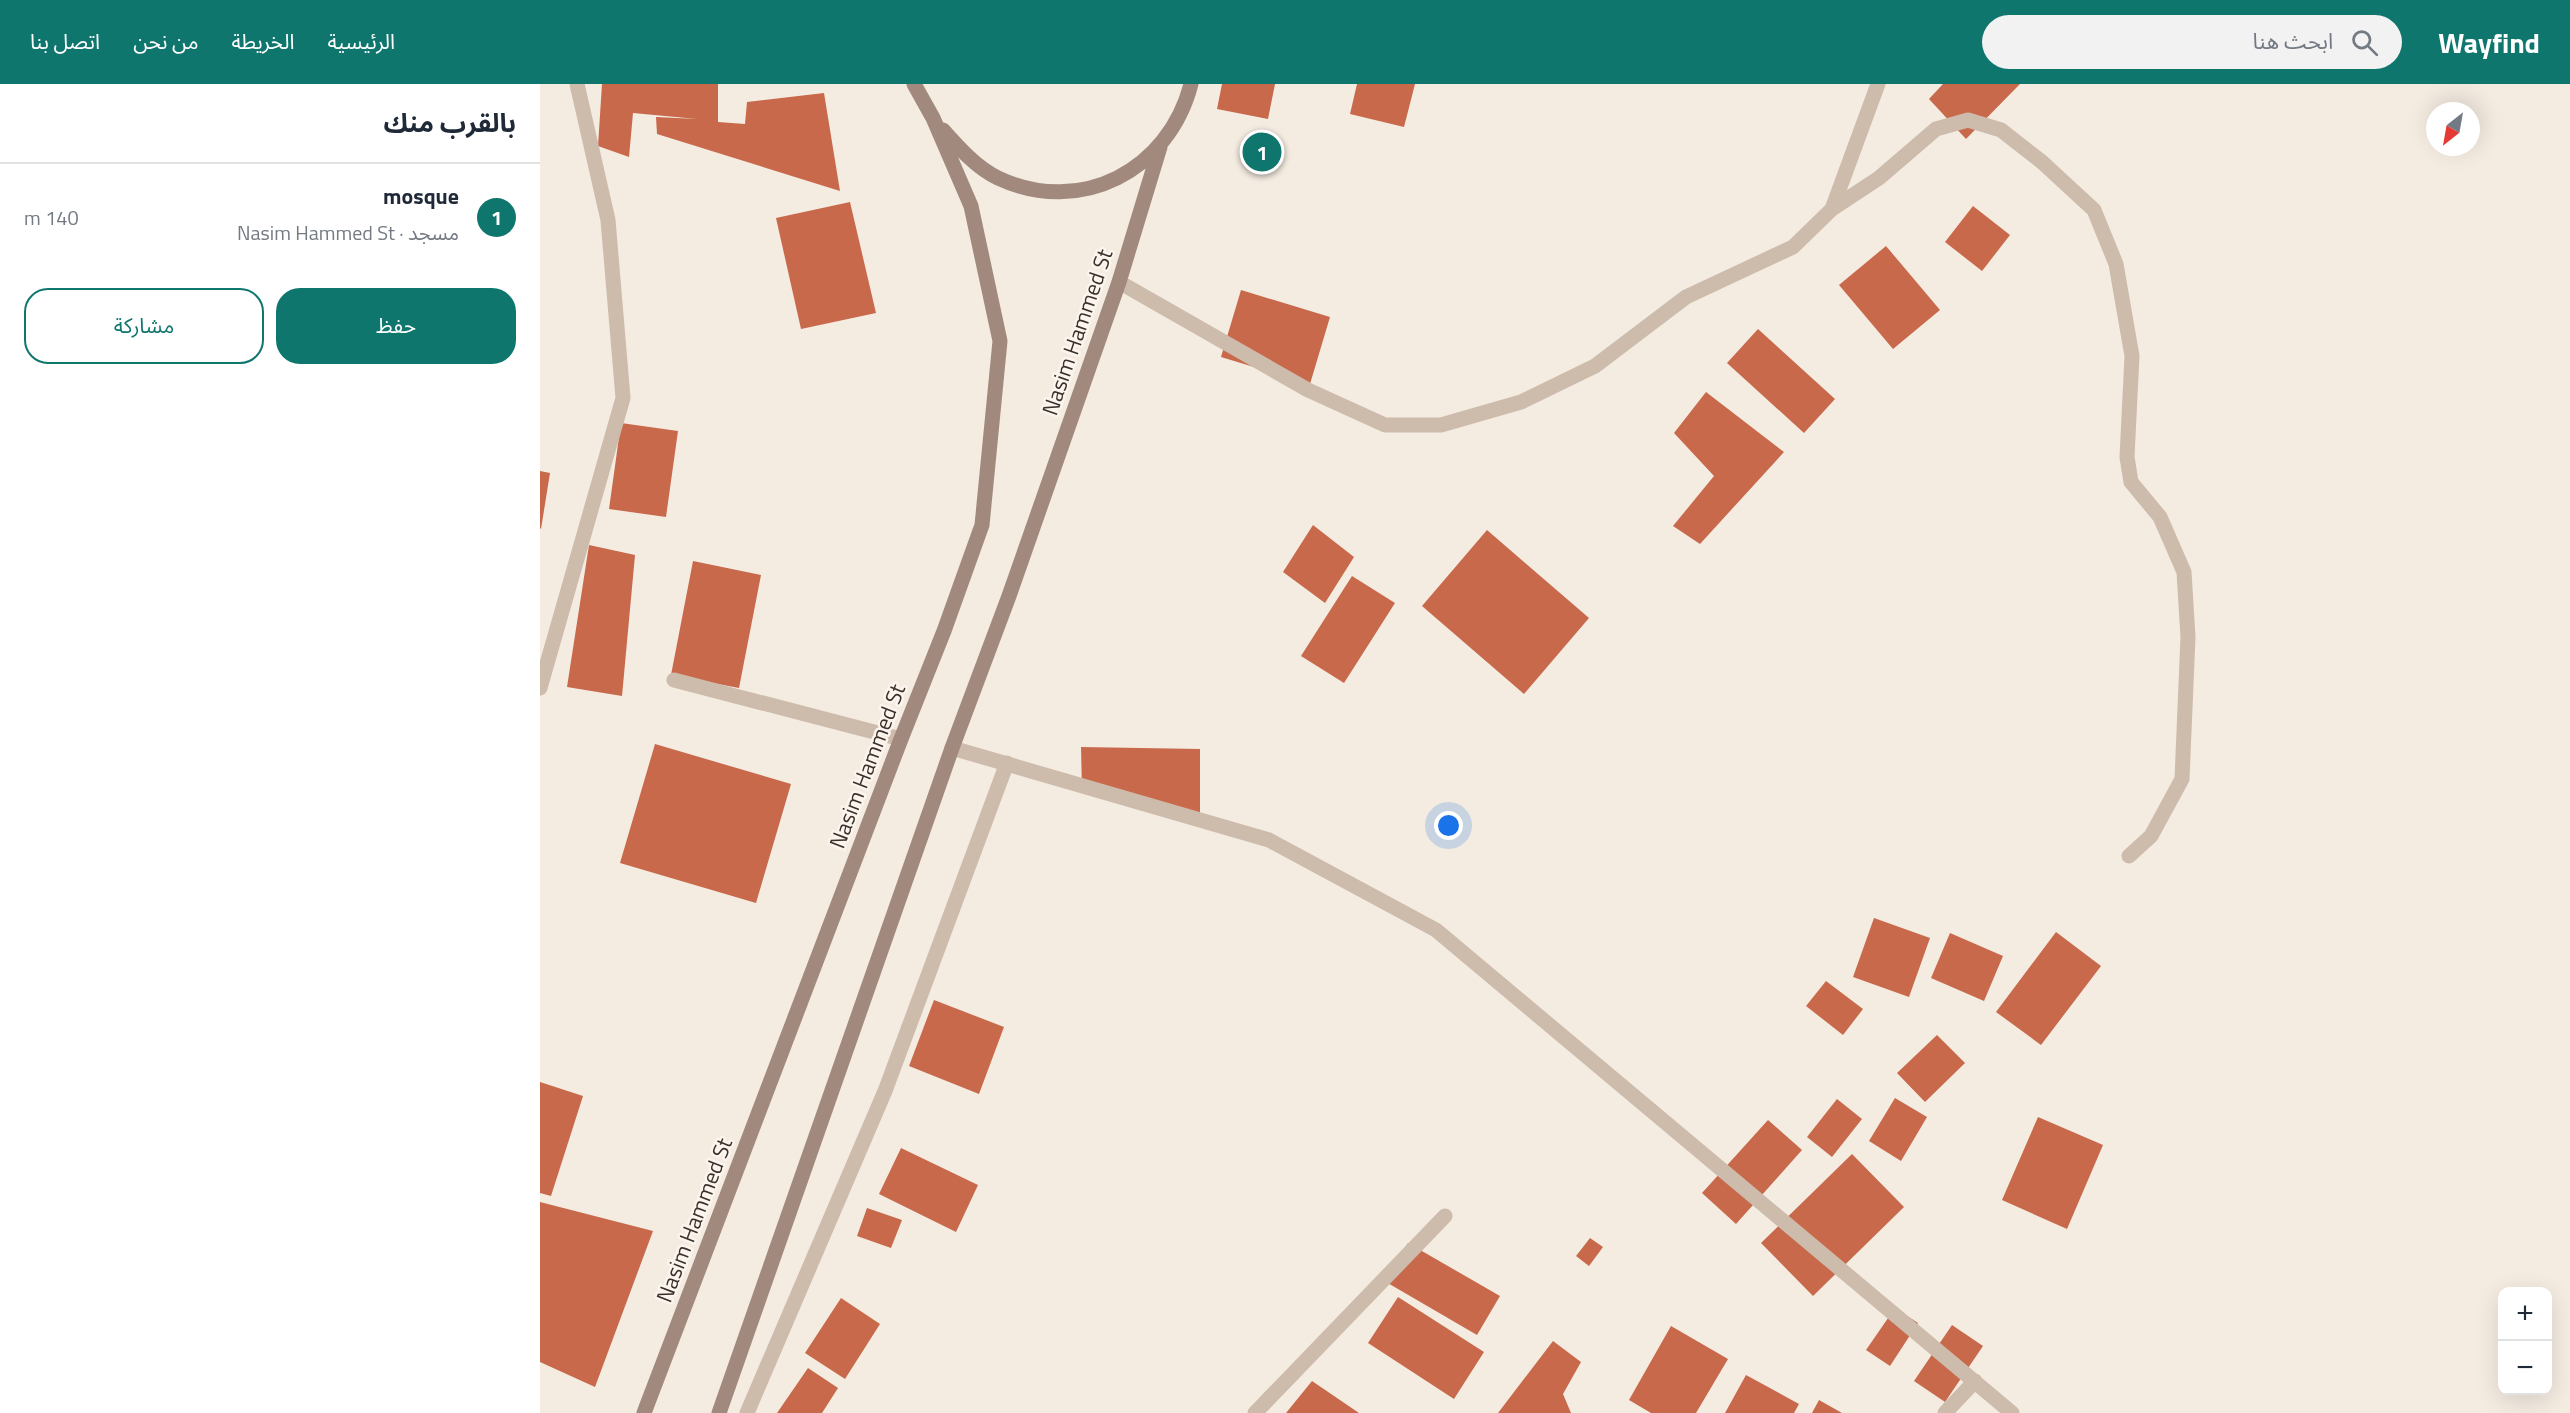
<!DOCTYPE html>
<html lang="ar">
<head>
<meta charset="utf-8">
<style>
  body { margin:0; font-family:"Titillium Web","Noto Sans Arabic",sans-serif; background:#f2f2f3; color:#1f2937; direction:rtl }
  .controls { position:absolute; right:18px; bottom:18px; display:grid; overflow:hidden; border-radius:12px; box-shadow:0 6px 24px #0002 }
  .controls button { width:54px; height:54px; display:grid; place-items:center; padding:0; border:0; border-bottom:2px solid #e0e1e3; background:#fff; color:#1f2937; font:30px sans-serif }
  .compass { position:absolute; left:1886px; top:18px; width:54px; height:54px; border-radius:50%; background:#fff; box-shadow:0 6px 24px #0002; rotate:211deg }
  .you { position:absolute; left:909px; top:742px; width:21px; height:21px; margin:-15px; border:4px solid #fff; border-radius:50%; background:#1a73e8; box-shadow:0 0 0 9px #1a73e833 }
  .badge { display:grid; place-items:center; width:39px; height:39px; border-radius:50%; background:#0f766e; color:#fff; font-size:20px; font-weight:700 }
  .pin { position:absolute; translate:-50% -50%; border:3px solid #fff; box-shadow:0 2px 6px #0006 }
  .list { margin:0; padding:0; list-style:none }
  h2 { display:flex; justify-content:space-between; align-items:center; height:78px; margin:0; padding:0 24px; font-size:26px }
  h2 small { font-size:20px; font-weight:400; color:#747a83 }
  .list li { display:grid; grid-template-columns:39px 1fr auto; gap:18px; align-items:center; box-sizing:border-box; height:108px; padding:0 24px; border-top:2px solid #e0e1e3 }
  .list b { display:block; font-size:22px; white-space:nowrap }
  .list p { margin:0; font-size:20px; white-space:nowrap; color:#747a83 }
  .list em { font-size:20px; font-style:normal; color:#747a83 }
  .actions { display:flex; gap:12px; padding:18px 24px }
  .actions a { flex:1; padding:14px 0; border:2px solid #0f766e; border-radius:24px; text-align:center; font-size:21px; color:#0f766e }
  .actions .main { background:#0f766e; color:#fff }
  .icon { flex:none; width:33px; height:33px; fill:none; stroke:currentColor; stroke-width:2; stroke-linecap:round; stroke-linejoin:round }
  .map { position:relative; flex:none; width:2030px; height:1329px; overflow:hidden; direction:ltr }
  header { display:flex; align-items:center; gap:36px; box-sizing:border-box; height:84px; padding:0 30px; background:#0f766e; color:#fff }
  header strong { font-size:28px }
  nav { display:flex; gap:33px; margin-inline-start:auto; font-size:21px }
  .search { width:420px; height:54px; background:#f2f2f3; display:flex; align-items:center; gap:15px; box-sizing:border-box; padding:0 21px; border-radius:33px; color:#747a83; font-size:22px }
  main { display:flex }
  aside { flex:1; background:#fff }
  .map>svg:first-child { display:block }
</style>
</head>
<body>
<header>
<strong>Wayfind</strong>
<div class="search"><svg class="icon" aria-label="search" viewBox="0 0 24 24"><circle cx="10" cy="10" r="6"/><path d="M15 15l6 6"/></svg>ابحث هنا</div>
<nav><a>الرئيسية</a><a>الخريطة</a><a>من نحن</a><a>اتصل بنا</a></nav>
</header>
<main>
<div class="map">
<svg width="2030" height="1329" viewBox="0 0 2030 1329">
  <rect width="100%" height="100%" fill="#f4ebe1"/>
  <path fill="#c8694b" d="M62,0H178V38L205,40L207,18L284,9L300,107L117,50L116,33L157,35L93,29L89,73L58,62Z
    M682,0H735L728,35L677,25Z
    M817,0H875L864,43L810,30Z
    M1403,0H1480L1426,55L1389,15Z
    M310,118L336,229L261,245L236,134Z
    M1433,122L1470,151L1442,187L1405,158Z
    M1346,162L1400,226L1353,265L1299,201Z
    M701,206L790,233L770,300L681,273Z
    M1218,245L1295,315L1264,349L1187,279Z
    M1166,308L1244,368L1160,460L1133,442L1174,392L1134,349Z
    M81,339L138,347L126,433L69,425Z
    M0,387L10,389L1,445L0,444Z
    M773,441L814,473L785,519L743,488Z
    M947,446L1049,534L984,610L882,522Z
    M49,461L95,471L82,612L27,603Z
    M153,477L221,491L199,604L131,591Z
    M812,492L855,519L804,599L761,572Z
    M115,660L251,700L216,819L80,779Z
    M541,663L660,665V743L542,707Z
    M1334,834L1390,854L1369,913L1313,893Z
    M1516,848L1561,882L1501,961L1456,928Z
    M1410,849L1463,872L1444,917L1391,894Z
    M1286,897L1323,925L1303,951L1266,922Z
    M394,916L464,943L439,1010L369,982Z
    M1397,951L1425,979L1385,1018L1357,989Z
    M0,998L43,1012L11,1112L0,1109Z
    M1355,1014L1387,1033L1361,1077L1329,1057Z
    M1297,1015L1322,1035L1292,1073L1267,1053Z
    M1498,1033L1563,1061L1527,1145L1462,1116Z
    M1228,1036L1262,1066L1196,1140L1162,1109Z
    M361,1064L438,1101L416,1148L339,1110Z
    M1312,1070L1364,1123L1273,1212L1221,1159Z
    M0,1118L113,1147L55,1303L0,1278Z
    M327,1124L362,1136L351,1164L317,1152Z
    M1050,1154L1063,1163L1049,1182L1036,1172Z
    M868,1159L960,1212L937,1251L846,1198Z
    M858,1213L944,1268L914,1315L828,1259Z
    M301,1214L340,1240L305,1295L265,1269Z
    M1355,1224L1378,1239L1350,1282L1326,1266Z
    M1412,1241L1443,1262L1405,1318L1374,1297Z
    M1131,1242L1188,1275L1156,1329H1111L1089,1316Z
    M1013,1257L1041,1278L1023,1310L1031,1329H958Z
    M268,1284L298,1304L282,1329H237Z
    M1206,1291L1259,1320L1254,1329H1185Z
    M772,1297L819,1329H746Z
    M1279,1316L1302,1329H1272Z"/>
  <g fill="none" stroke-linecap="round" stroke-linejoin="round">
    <path stroke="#cdbbac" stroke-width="15" d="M207,1329L345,1007L467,679"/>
    <path stroke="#cdbbac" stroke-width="15" d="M1292,125L1339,94L1396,45L1428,36L1461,46L1502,78L1554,126L1576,180L1592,272L1587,373L1591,398L1620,433L1644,488L1648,553L1642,695L1611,752L1589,772
      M579,198L768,306L845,341H901L981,318L1055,282L1146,213L1253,163L1292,125L1338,0
      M134,596L361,655
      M0,604L83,314L68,136L37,0
      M412,664L729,756L896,846L1472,1329
      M715,1329L905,1132
      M1405,1329L1435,1297"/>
    <path stroke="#a18a7d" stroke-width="15" d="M403,46C419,64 437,84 458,94C541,133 629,86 651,0
      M104,1329L361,655L404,547L442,441L460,257L431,122L393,34L374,0
      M179,1329L412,664L469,512L579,198L620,63"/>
  </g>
  <g text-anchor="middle" stroke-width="5" stroke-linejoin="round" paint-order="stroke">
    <g font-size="22" fill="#3b302b" stroke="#fbf5ee">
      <text transform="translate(537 248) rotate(-71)" y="8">Nasim Hammed St</text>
      <text transform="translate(327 682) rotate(-69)" y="8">Nasim Hammed St</text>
      <text transform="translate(154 1136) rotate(-69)" y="8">Nasim Hammed St</text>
    </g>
  </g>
</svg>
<div class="controls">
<button>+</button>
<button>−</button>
</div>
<svg class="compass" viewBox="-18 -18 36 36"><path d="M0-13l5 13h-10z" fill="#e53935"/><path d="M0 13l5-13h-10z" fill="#747a83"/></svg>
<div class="you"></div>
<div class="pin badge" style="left:722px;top:68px">1</div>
</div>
<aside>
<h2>بالقرب منك<small></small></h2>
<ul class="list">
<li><span class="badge">1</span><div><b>mosque</b><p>مسجد · Nasim Hammed St</p></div><em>140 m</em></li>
</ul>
<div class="actions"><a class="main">حفظ</a><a>مشاركة</a></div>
</aside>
</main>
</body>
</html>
